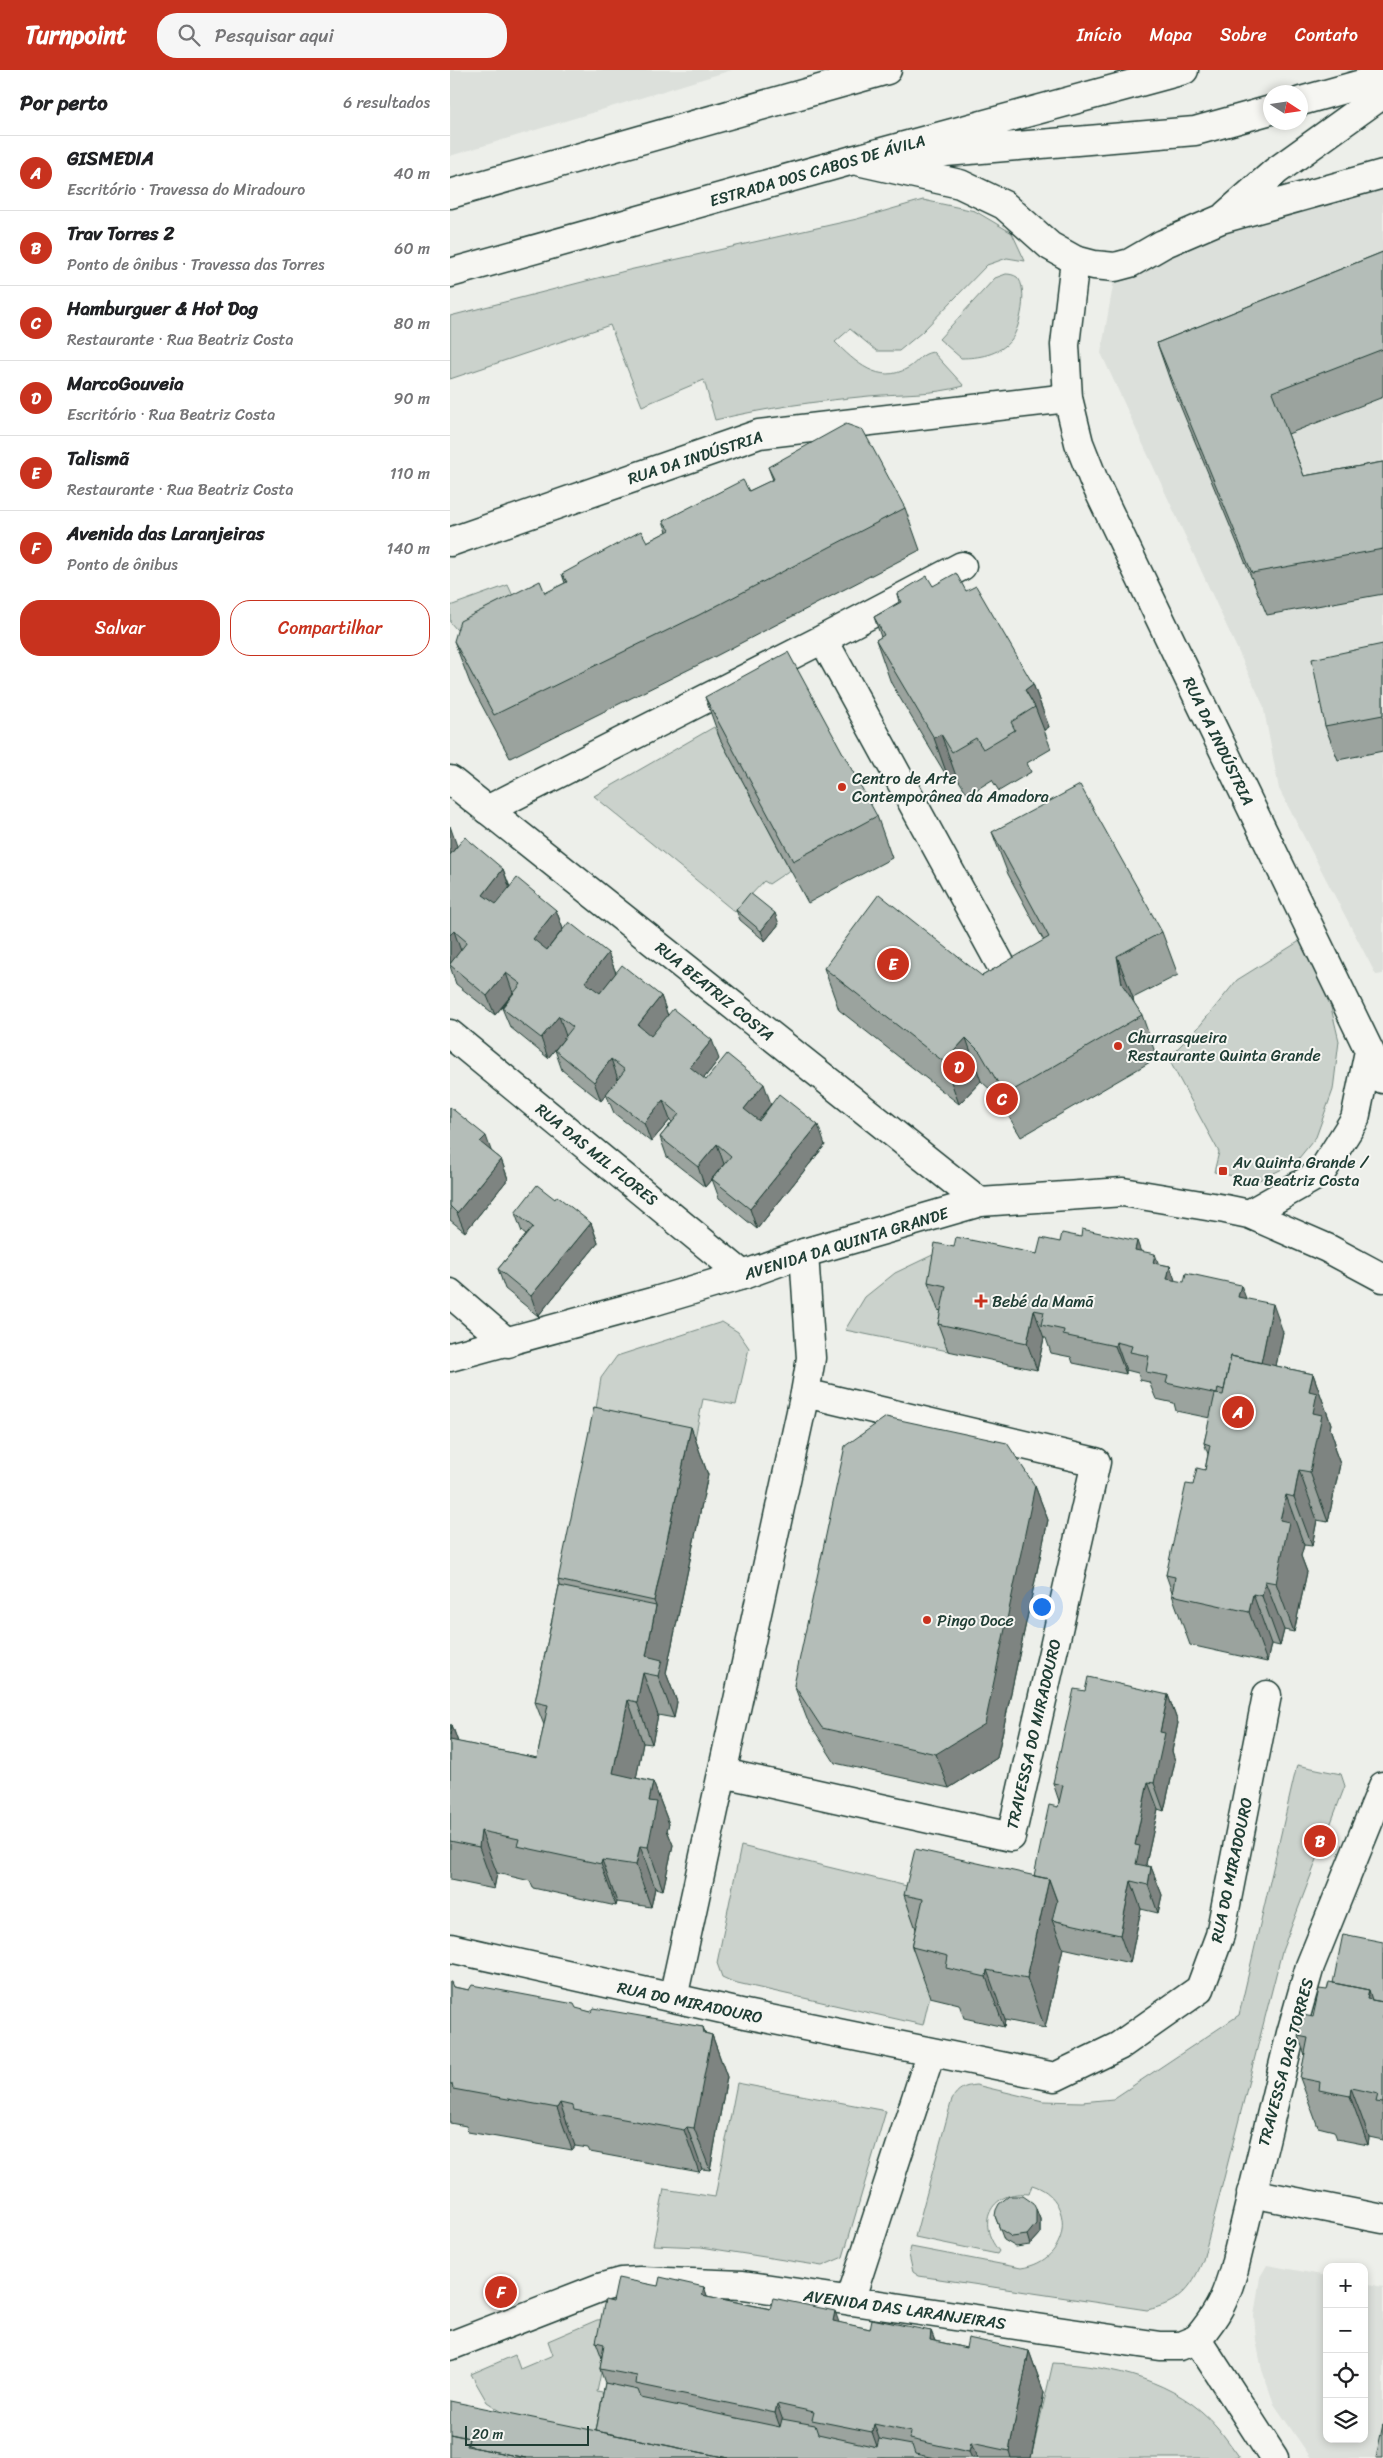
<!DOCTYPE html>
<html lang="pt">
<head>
<meta charset="utf-8">
<style>
  body { margin:0; font-family:Sriracha,sans-serif; background:#f6f6f6; color:#202124 }
  .controls { position:absolute; right:15px; bottom:15px; display:grid; overflow:hidden; border-radius:10px; box-shadow:0 2px 8px #0003 }
  .controls button { width:45px; height:45px; display:grid; place-items:center; padding:0; border:0; border-bottom:1px solid #e0e0e0; background:#fff; color:#202124; font:25px sans-serif }
  .compass { position:absolute; left:813px; top:15px; width:45px; height:45px; border-radius:50%; background:#fff; box-shadow:0 2px 8px #0003; rotate:102deg }
  .scale { position:absolute; left:15px; bottom:12px; width:124px; box-sizing:border-box; padding-left:5px; border:2px solid #1f3d34; border-top:0; font-size:14px; line-height:18px; white-space:nowrap; color:#1f3d34; -webkit-text-stroke:4px #f6f6f2; paint-order:stroke }
  .you { position:absolute; left:591px; top:1536px; width:18px; height:18px; margin:-12px; border:4px solid #fff; border-radius:50%; background:#1a73e8; box-shadow:0 0 0 8px #1a73e833 }
  .badge { display:grid; place-items:center; width:32px; height:32px; border-radius:50%; background:#c8321e; color:#fff; font-size:16px; font-weight:700 }
  .pin { position:absolute; translate:-50% -50%; border:2px solid #fff; box-shadow:0 1px 5px #0006 }
  .list { margin:0; padding:0; list-style:none }
  h2 { display:flex; justify-content:space-between; align-items:center; height:65px; margin:0; padding:0 20px; font-size:21px }
  h2 small { font-size:16px; font-weight:400; color:#757577 }
  .list li { display:grid; grid-template-columns:32px 1fr auto; gap:15px; align-items:center; box-sizing:border-box; height:75px; padding:0 20px; border-top:1px solid #e0e0e0 }
  .list b { display:block; font-size:19px; white-space:nowrap }
  .list p { margin:0; font-size:16px; white-space:nowrap; color:#757577 }
  .list em { font-size:16px; font-style:normal; color:#757577 }
  .actions { display:flex; gap:10px; padding:15px 20px }
  .actions a { flex:1; padding:11px 0; border:1px solid #c8321e; border-radius:20px; text-align:center; font-size:18px; color:#c8321e }
  .actions .main { background:#c8321e; color:#fff }
  .icon { flex:none; width:28px; height:28px; fill:none; stroke:currentColor; stroke-width:2; stroke-linecap:round; stroke-linejoin:round }
  .map { position:relative; flex:none; width:933px; height:2388px; overflow:hidden }
  header { display:flex; align-items:center; gap:30px; box-sizing:border-box; height:70px; padding:0 25px; background:#c8321e; color:#fff }
  header strong { font-size:24px }
  nav { display:flex; gap:28px; margin-inline-start:auto; font-size:18px }
  .search { width:350px; height:45px; background:#f6f6f6; display:flex; align-items:center; gap:12px; box-sizing:border-box; padding:0 18px; border-radius:20px; color:#757577; font-size:19px }
  main { display:flex }
  aside { flex:1; background:#fff }
  .map>svg:first-child { display:block }
</style>
</head>
<body>
<header>
<strong>Turnpoint</strong>
<div class="search"><svg class="icon" aria-label="search" viewBox="0 0 24 24"><circle cx="10" cy="10" r="6"/><path d="M15 15l6 6"/></svg>Pesquisar aqui</div>
<nav><a>Início</a><a>Mapa</a><a>Sobre</a><a>Contato</a></nav>
</header>
<main>
<aside>
<h2>Por perto<small>6 resultados</small></h2>
<ul class="list">
<li><span class="badge">A</span><div><b>GISMEDIA</b><p>Escritório · Travessa do Miradouro</p></div><em>40 m</em></li>
<li><span class="badge">B</span><div><b>Trav Torres 2</b><p>Ponto de ônibus · Travessa das Torres</p></div><em>60 m</em></li>
<li><span class="badge">C</span><div><b>Hamburguer &amp; Hot Dog</b><p>Restaurante · Rua Beatriz Costa</p></div><em>80 m</em></li>
<li><span class="badge">D</span><div><b>MarcoGouveia</b><p>Escritório · Rua Beatriz Costa</p></div><em>90 m</em></li>
<li><span class="badge">E</span><div><b>Talismã</b><p>Restaurante · Rua Beatriz Costa</p></div><em>110 m</em></li>
<li><span class="badge">F</span><div><b>Avenida das Laranjeiras</b><p>Ponto de ônibus</p></div><em>140 m</em></li>
</ul>
<div class="actions"><a class="main">Salvar</a><a>Compartilhar</a></div>
</aside>
<div class="map">
<svg width="933" height="2388" viewBox="0 0 933 2388">
  <rect width="100%" height="100%" fill="#edefea"/>
  <filter id="ink" filterUnits="userSpaceOnUse"><feTurbulence type="fractalNoise" baseFrequency=".02" numOctaves="2"/><feDisplacementMap in="SourceGraphic" scale="10" xChannelSelector="R" yChannelSelector="G"/><feConvolveMatrix kernelMatrix="1 2 1 2 8 2 1 2 1" color-interpolation-filters="sRGB"/></filter>
  <g filter="url(#ink)">
    <path fill="#dce0db" d="M0,0H282L0,86Z
      M933,105V904L926,905L829,719L813,635L651,283L669,182Z
      M817,2195L877,2206V2369H914V2213L933,2217V2388H861L824,2334L812,2300L806,2270L804,2246L810,2207Z"/>
    <path fill="#cbd2cc" stroke="#758880" d="M473,130L525,141L562,163L575,191L557,188L537,195L472,262L449,281H427L400,259L385,272C405,292 429,315 458,298C468,292 470,284 483,282L514,316C482,325 452,323 419,326C368,331 315,338 265,350L254,310L192,336L160,255L0,309V246L179,200L407,149Z
      M556,204C560,204 564,205 567,207C579,218 570,259 561,270C549,285 528,288 511,288L489,269L545,208Z
      M58,515L76,555L12,566L0,552V536Z
      M264,657L340,800L319,814L314,811L285,842L144,726Z
      M853,869L879,929L889,971L883,1020L866,1067L845,1093L807,1111L764,1102L769,1082L718,988L748,958L787,910Z
      M495,1179L506,1244L498,1281L395,1260L415,1227L445,1203Z
      M272,1252L288,1262L299,1278L286,1335L253,1329L241,1388L143,1357L151,1308L167,1286Z
      M847,1695L891,1704L895,1716L832,1881L753,2190C741,2220 728,2233 697,2240L469,2206L463,2202L459,2185L461,2177L571,2198C622,2191 626,2128 582,2115L579,2124C543,2120 524,2151 549,2181L547,2184L465,2167L502,2029C508,2019 514,2016 526,2015L593,2031L632,2032L663,2029L789,1945Z
      M291,1776L465,1818L491,1879L473,1955L283,1912L272,1907L267,1893Z
      M287,2013L436,2041L393,2187L372,2196L251,2177L203,2175L214,2119L265,2127Z
      M162,2249L147,2322L158,2324L148,2372L55,2344L37,2332L21,2304L65,2285L70,2299L103,2285L98,2271L147,2250Z
      M603,2293C661,2296 727,2310 767,2357C775,2367 783,2378 790,2388H581Z"/>
    <g fill="none" stroke-linecap="round" stroke-linejoin="round">
      <defs>
        <path id="pedestrian" d="M373,569L512,496
          M37,740L373,569L557,906"/>
        <path id="minor" d="M0,472L309,364L618,328
          M0,710L530,1132
          M0,964L293,1205
          M0,1223L58,1273
          M273,1703L561,1767L646,1392L355,1323
          M0,1878L295,1944L605,2007L669,1976L750,1919L770,1865L817,1625
          M223,1928L355,1323L361,1288L354,1183
          M801,2123L933,2149
          M400,2231L481,1982
          M0,2276L149,2218L171,2212L190,2211L293,2215L710,2276H730L747,2269"/>
        <path id="tertiary" d="M403,90L510,114L554,135L600,176L625,190L644,195L665,197L680,193L713,174L771,149L933,104
          M776,145L826,101L933,24
          M625,190L615,275L618,328L629,373L644,411L739,609L933,1009
          M799,1144L871,1103L905,1049L919,981
          M0,1287L202,1232L293,1205L354,1183L530,1132L673,1122L775,1139L799,1144L877,1178L933,1208
          M824,2388L747,2269C768,2244 775,2230 784,2199L841,1963L860,1896L933,1716"/>
        <path id="trunk" d="M851,31L933,8
          M472,84L745,61L821,40
          M0,124L437,0
          M0,203L403,90L734,0"/>
      </defs>
      <use href="#pedestrian" stroke="#1f3d34" stroke-width="31"/>
      <use href="#minor" stroke="#1f3d34" stroke-width="31"/>
      <use href="#tertiary" stroke="#1f3d34" stroke-width="31"/>
      <use href="#trunk" stroke="#1f3d34" stroke-width="31"/>
      <use href="#pedestrian" stroke="#f6f6f2" stroke-width="28"/>
      <use href="#minor" stroke="#f6f6f2" stroke-width="28"/>
      <use href="#tertiary" stroke="#f6f6f2" stroke-width="28"/>
      <use href="#trunk" stroke="#f6f6f2" stroke-width="28"/>
    </g>
    <path fill="#9ba39e" stroke="#1f3d34" d="M933,182V327L838,364L854,406L933,392V524L817,545L722,316L707,273Z
      M318,397L455,438L470,480L264,587L60,688L20,613L4,571L115,513L112,504L197,472L217,462L213,451L299,421L323,410Z
      M483,516L516,521L583,614L599,657L594,660L601,679L577,693L581,702L549,721L542,710L518,725L506,706L499,710L441,613L426,570L431,567L424,547L449,532L447,524Z
      M933,574V681L888,690L875,656Z
      M255,627L427,746L442,788L358,833L270,669Z
      M542,762L712,862L728,905L683,928L684,933L692,945L707,988L571,1067L546,1025L531,1011L509,1034L389,940L374,898L532,906L594,871L558,804Z
      M0,785L53,799L60,817L106,840L113,859L97,880L158,883L166,903L211,926L218,946L269,989L254,1008L256,1010L321,1034L308,1050L375,1075L307,1159L269,1128L262,1109L274,1094L255,1117L217,1087L210,1067L222,1052L220,1050L201,1072L164,1043L156,1024L151,1031L112,1000L105,980L116,966L98,988L60,957L52,938L64,923L45,945L6,914L0,896Z
      M286,840L329,854L315,871L290,850Z
      M0,1037L41,1081L51,1089L58,1109L15,1162L0,1150Z
      M65,1143L141,1153L148,1173L88,1246L55,1219L48,1199L76,1165L72,1162Z
      M610,1172L691,1181L708,1194L720,1196L725,1211L796,1228L833,1262L826,1296L863,1304L881,1354L880,1358L885,1373L884,1378L890,1394L878,1452L867,1450L862,1476L854,1475L851,1486L857,1502L844,1562L834,1560L830,1576L821,1574L817,1592L740,1575L722,1525V1522L716,1505L743,1415L755,1400L758,1384L754,1373L760,1348L726,1341L724,1333L706,1329L699,1312L690,1310L688,1303L676,1300V1304L623,1293L621,1287L601,1283L596,1268H594L587,1300L498,1281L488,1254L491,1241L488,1240L478,1212L504,1177L587,1184Z
      M241,1357L258,1405L216,1603L227,1632L224,1648L208,1645L202,1674L193,1673L186,1708L203,1712L219,1754L217,1760L223,1775L213,1820L205,1818L201,1837L167,1832L166,1836L83,1818L80,1811L47,1803L44,1819L0,1810V1655H2L8,1672L87,1688L94,1655L85,1632L109,1516L108,1510Z
      M585,1416L598,1450L547,1688L499,1718L385,1693L357,1649L344,1615Z
      M635,1621L718,1625L728,1653L722,1681L725,1691L714,1741L708,1739L696,1794L697,1796L701,1797L712,1825L708,1843L691,1839L680,1893L613,1878L595,1958L555,1950L554,1957L514,1948L509,1934L480,1927L462,1877L466,1859L454,1825L584,1806L608,1737L609,1731L603,1713Z
      M933,1872V2070L919,2067L918,2075L887,2069L884,2061L868,2057L850,2008L855,1985L848,1966L863,1947L877,1920L883,1913Z
      M0,1912L3,1917L19,1920L141,1942L253,1957L255,1963L262,1965L277,2007L260,2100L252,2099L249,2102L140,2082L138,2078L125,2076L122,2080L18,2062L16,2056L0,2053Z
      M586,2139L590,2149V2164L580,2175L566,2177L554,2170L545,2146Z
      M208,2216L254,2217L257,2226L420,2259L481,2261L485,2271L516,2278L579,2281L594,2323L581,2388H0L146,2361L155,2313L150,2299L152,2288L146,2272L163,2232Z"/>
    <path fill="#7e8481" stroke="#1f3d34" d="M583,614L599,657L594,660L585,637L575,620Z
      M491,664L506,706L499,710L484,668Z
      M0,756L7,776L0,785Z
      M53,799L60,819L40,844L33,825Z
      M106,840L113,859L90,889L83,869Z
      M325,843L329,854L315,871L311,861Z
      M4,861L11,881L0,894V865Z
      M158,883L166,903L143,932L135,912Z
      M667,886L683,928L686,949L672,914Z
      M56,903L63,923L45,945L37,926Z
      M211,926L218,946L195,975L188,955Z
      M109,946L116,966L98,988L91,968Z
      M516,968L531,1011L509,1034L494,992Z
      M262,970L269,989L247,1017L240,997Z
      M161,989L168,1009L151,1031L144,1012Z
      M314,1014L321,1034L301,1059L294,1039Z
      M213,1030L220,1050L201,1072L194,1053Z
      M368,1055L375,1075L307,1159L300,1139Z
      M36,1066L43,1086L30,1072Z
      M267,1074L274,1094L255,1117L248,1097Z
      M51,1089L58,1109L15,1162L7,1143Z
      M141,1153L148,1173L88,1246L81,1226Z
      M687,1171L697,1199L685,1180Z
      M705,1184L715,1212L703,1193Z
      M720,1196L730,1224L717,1209Z
      M791,1215L801,1242L788,1227Z
      M823,1234L833,1262L817,1339L807,1312Z
      M584,1240L594,1268L587,1300L577,1273Z
      M666,1272L676,1300V1304L665,1276Z
      M863,1304L881,1354L880,1358L885,1373L884,1378L890,1394L878,1452L860,1402L863,1343L859,1321Z
      M241,1357L258,1405L216,1603L227,1632L224,1648L208,1606L196,1586L206,1536L204,1531Z
      M849,1400L867,1450L862,1476L844,1427Z
      M585,1416L598,1450L547,1688L499,1718L486,1684Z
      M836,1425L854,1475L851,1486L857,1502L844,1562L826,1513L830,1450Z
      M815,1511L834,1560L830,1576L812,1526Z
      M803,1524L821,1574L817,1592L799,1542Z
      M193,1603L208,1645L202,1674L187,1632Z
      M718,1625L728,1653L722,1681L725,1691L714,1741L704,1713L710,1662Z
      M178,1630L193,1673L179,1746L163,1703Z
      M2,1655L17,1698L0,1673V1665Z
      M203,1712L219,1754L217,1760L223,1775L213,1820L198,1777L199,1731Z
      M698,1712L708,1739L696,1794L700,1804L686,1794L685,1775Z
      M31,1761L47,1803L44,1819L29,1777Z
      M190,1776L205,1818L201,1837L186,1795Z
      M152,1790L167,1832L166,1836L151,1794Z
      M701,1797L712,1825L708,1843L698,1815Z
      M599,1809L615,1853L602,1850L613,1878L595,1958L577,1908Z
      M681,1811L691,1839L680,1893L670,1865Z
      M537,1900L555,1950L554,1957L536,1907Z
      M919,1920L928,1945L917,1929Z
      M253,1957L260,1976L262,1965L277,2007L260,2100L244,2058L254,1963Z
      M901,2018L919,2067L918,2075L900,2026Z
      M110,2033L125,2076L122,2080L107,2038Z
      M237,2057L252,2099L249,2102L234,2060Z
      M586,2139L590,2149V2164L580,2175L577,2165Z
      M254,2217L269,2259L252,2225Z
      M385,2241L400,2284L383,2251Z
      M481,2261L497,2303L480,2270Z
      M579,2281L594,2323L581,2388H561L559,2381Z
      M327,2334L342,2376L340,2385L325,2343Z
      M424,2354L436,2388H431L422,2362Z
      M521,2373L527,2388H522L519,2382Z"/>
    <path fill="#b4bdb8" stroke="#1f3d34" d="M933,182V279L822,322L854,406L933,392V479L802,503L707,273Z
      M396,354L413,360L455,438L249,545L44,645L4,571L10,551L90,511L95,523L117,512L112,504L191,461L197,472L220,460L213,451L293,410L299,421L324,409L318,397Z
      M506,503L516,521L526,516L583,614L575,620L585,637L561,652L565,660L533,679L526,668L502,682L491,664L484,668L426,570L434,565L424,547L451,532L447,524L477,506L483,516Z
      M933,574V645L875,656L862,589Z
      M338,582L427,746L343,791L255,627Z
      M630,715L712,862L667,886L672,914L692,945L555,1025L530,982L516,968L494,992L374,898L429,824L532,906L599,867L542,762Z
      M15,767L53,799L33,825L46,834L67,808L106,840L83,869L97,880L119,852L158,883L135,912L150,923L172,895L211,926L188,955L201,966L223,939L262,970L240,997L256,1010L277,984L314,1014L294,1039L309,1051L329,1024L368,1055L300,1139L262,1109L281,1086L267,1074L248,1097L210,1067L229,1044L213,1030L194,1053L156,1024L175,1000L161,989L144,1012L105,980L123,957L109,946L91,968L52,938L71,914L56,903L37,926L0,895V894L17,872L4,861L0,865V785Z
      M300,823L325,843L311,861L286,840Z
      M0,1037L36,1066L30,1072L51,1089L7,1143L0,1136Z
      M87,1115L105,1129L107,1126L141,1153L81,1226L48,1199L83,1157L65,1143Z
      M632,1159L687,1171L685,1180L705,1184L703,1193L720,1196L717,1209L734,1212L736,1203L791,1215L788,1227L823,1234L811,1293L781,1286L774,1320L768,1318L767,1324L716,1313L718,1306L696,1302L699,1286L680,1282L682,1276L666,1272L665,1276L613,1265L614,1260L591,1255L594,1242L584,1240L577,1273L488,1254L496,1216L478,1212L485,1173L504,1177L506,1167L587,1184L591,1168L610,1172L612,1163L631,1167Z
      M781,1286L863,1304L859,1321L867,1323L863,1343L872,1345L860,1402L849,1400L844,1427L836,1425L830,1450L839,1452L826,1513L815,1511L812,1526L803,1524L799,1542L722,1525L725,1507L716,1505L736,1414L743,1415L747,1398L755,1400L760,1375L754,1373L765,1324L773,1325Z
      M144,1337L241,1357L204,1531L108,1510Z
      M436,1347L557,1373L585,1416L535,1654L486,1684L372,1658L344,1615L395,1376Z
      M109,1516L206,1536L196,1586L212,1590L208,1606L193,1603L187,1632L178,1630L163,1703L203,1712L199,1731L207,1732L198,1777L190,1776L186,1795L152,1790L151,1794L67,1776L69,1769L31,1761L29,1777L0,1771V1670L87,1688L98,1635L85,1632Z
      M638,1607L718,1625L710,1662L715,1663L704,1713L698,1712L685,1775L690,1776L686,1794L701,1797L698,1815L681,1811L670,1865L602,1850L607,1831L599,1809L584,1806L599,1735L608,1737L613,1715L603,1713L624,1619L635,1621Z
      M0,1655H2L0,1665Z
      M465,1779L599,1809L577,1908L537,1900L536,1907L496,1898L498,1886L462,1877L473,1829L454,1825Z
      M893,1864L933,1872V1932L922,1930L919,1920L883,1913Z
      M0,1912H1L3,1917L19,1920L22,1915L124,1934L126,1938L141,1942L144,1938L253,1957L254,1963L262,1965L244,2058L237,2057L234,2060L124,2040L123,2036L110,2033L107,2038L3,2019L2,2014H0Z
      M879,1912L919,1920L917,1929L933,1932V2033L926,2032L928,2024L901,2018L900,2026L869,2020L870,2012L850,2008L858,1968L848,1966L853,1945L863,1947L869,1919L877,1920Z
      M559,2126H573L583,2133L586,2139V2154L577,2165L562,2167L550,2159L545,2146L546,2140L549,2134Z
      M210,2207L254,2217L252,2225L320,2239L323,2228L385,2241L383,2251L420,2259L422,2249L481,2261L480,2270L516,2278L518,2268L579,2281L559,2381L521,2373L519,2382L460,2369L461,2362L424,2354L422,2362L362,2350L364,2342L327,2334L325,2343L186,2314L187,2306L150,2299L154,2274L146,2272L155,2230L163,2232L168,2208L208,2216Z
      M155,2313L188,2320L191,2328L330,2357L332,2349L365,2355L368,2364L427,2377L429,2369L462,2375L465,2384L485,2388H278L146,2361Z
      M0,2331L278,2388H76L22,2377V2376L18,2375L19,2368L0,2364Z
      M933,2354V2388H926Z
      M0,2364L19,2368L17,2376L76,2388H0Z"/>
  </g>
  <g fill="#c8321e" stroke="#f6f6f2" stroke-width="2">
    <circle cx="392" cy="717" r="5"/>
    <circle cx="668" cy="976" r="5"/>
    <rect x="768" y="1096" width="10" height="10" rx="2.5"/>
    <path d="M528.5 1223.5h5v5h5v5h-5v5h-5v-5h-5v-5h5z"/>
    <circle cx="477" cy="1550" r="5"/>
  </g>
  <g text-anchor="middle" stroke-width="4" stroke-linejoin="round" paint-order="stroke">
    <g font-size="16" fill="#1f3d34" stroke="#f6f6f2">
      <text transform="translate(367 100) rotate(-16)" y="6">ESTRADA DOS CABOS DE ÁVILA</text>
      <text transform="translate(245 387) rotate(-18)" y="6">RUA DA INDÚSTRIA</text>
      <text transform="translate(769 671) rotate(64)" y="6">RUA DA INDÚSTRIA</text>
      <text transform="translate(265 921) rotate(39)" y="6">RUA BEATRIZ COSTA</text>
      <text transform="translate(147 1084) rotate(39)" y="6">RUA DAS MIL FLORES</text>
      <text transform="translate(396 1173) rotate(-17)" y="6">AVENIDA DA QUINTA GRANDE</text>
      <text transform="translate(583 1664) rotate(-77)" y="6">TRAVESSA DO MIRADOURO</text>
      <text transform="translate(781 1800) rotate(-78)" y="6">RUA DO MIRADOURO</text>
      <text transform="translate(240 1932) rotate(12)" y="6">RUA DO MIRADOURO</text>
      <text transform="translate(835 1992) rotate(-75)" y="6">TRAVESSA DAS TORRES</text>
      <text transform="translate(455 2239) rotate(8)" y="6">AVENIDA DAS LARANJEIRAS</text>
    </g>
    <g font-size="16" fill="#1f3d34" stroke="#f6f6f2" text-anchor="start">
      <text x="402" y="714">Centro de Arte<tspan x="402" dy="18">Contemporânea da Amadora</tspan></text>
      <text x="678" y="973">Churrasqueira<tspan x="678" dy="18">Restaurante Quinta Grande</tspan></text>
      <text x="783" y="1098">Av Quinta Grande /<tspan x="783" dy="18">Rua Beatriz Costa</tspan></text>
      <text x="542" y="1237">Bebé da Mamã</text>
      <text x="487" y="1556">Pingo Doce</text>
    </g>
  </g>
</svg>
<div class="controls">
<button>+</button>
<button>−</button>
<button><svg class="icon" aria-label="locate" viewBox="0 0 24 24"><circle cx="12" cy="12" r="6"/><path d="M12 2v4M12 18v4M2 12h4M18 12h4"/></svg></button>
<button><svg class="icon" aria-label="layers" viewBox="0 0 24 24"><path d="M12 4l9 5-9 5-9-5zM3 14l9 5 9-5"/></svg></button>
</div>
<svg class="compass" viewBox="-18 -18 36 36"><path d="M0-13l5 13h-10z" fill="#e53935"/><path d="M0 13l5-13h-10z" fill="#757577"/></svg>
<div class="scale">20 m</div>
<div class="you"></div>
<div class="pin badge" style="left:788px;top:1342px">A</div>
<div class="pin badge" style="left:870px;top:1771px">B</div>
<div class="pin badge" style="left:552px;top:1029px">C</div>
<div class="pin badge" style="left:509px;top:997px">D</div>
<div class="pin badge" style="left:443px;top:894px">E</div>
<div class="pin badge" style="left:51px;top:2222px">F</div>
</div>
</main>
</body>
</html>
